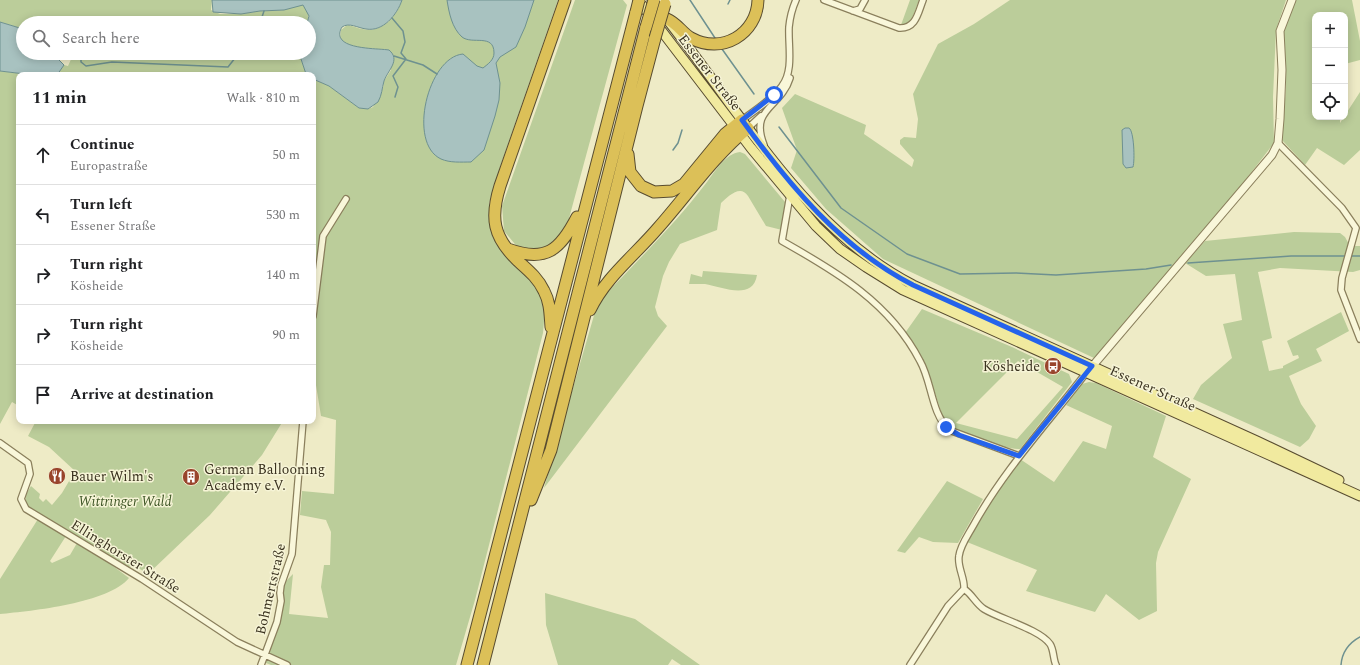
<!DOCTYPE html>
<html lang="en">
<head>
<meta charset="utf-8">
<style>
  body { margin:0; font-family:Spectral,serif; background:#f2f2f2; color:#202124 }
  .controls { position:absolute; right:12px; top:12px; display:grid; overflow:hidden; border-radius:8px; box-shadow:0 2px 10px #0003 }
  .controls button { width:36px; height:36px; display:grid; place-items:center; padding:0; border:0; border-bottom:1px solid #e0e0e0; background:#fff; color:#202124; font:20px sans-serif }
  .stop { position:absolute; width:12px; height:12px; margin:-9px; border:3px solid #2563eb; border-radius:50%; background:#fff }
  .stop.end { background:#2563eb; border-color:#fff; box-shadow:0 1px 4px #0008 }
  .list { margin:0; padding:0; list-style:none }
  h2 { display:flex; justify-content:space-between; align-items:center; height:52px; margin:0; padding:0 16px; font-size:17px }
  h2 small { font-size:13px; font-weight:400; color:#757577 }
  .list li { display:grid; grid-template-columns:26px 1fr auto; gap:12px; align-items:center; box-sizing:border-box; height:60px; padding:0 16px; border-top:1px solid #e0e0e0 }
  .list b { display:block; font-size:15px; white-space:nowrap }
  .list p { margin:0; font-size:13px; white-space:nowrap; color:#757577 }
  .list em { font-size:13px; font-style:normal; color:#757577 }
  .icon { flex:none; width:22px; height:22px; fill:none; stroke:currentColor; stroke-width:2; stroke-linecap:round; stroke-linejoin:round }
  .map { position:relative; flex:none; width:1360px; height:665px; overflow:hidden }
  .search { position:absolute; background:#fff; box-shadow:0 2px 10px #0003; left:16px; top:16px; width:300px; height:44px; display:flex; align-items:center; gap:10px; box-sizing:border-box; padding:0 14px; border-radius:22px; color:#757577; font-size:15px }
  .panel { position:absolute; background:#fff; box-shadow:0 2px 10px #0003; left:16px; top:72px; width:300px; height:352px; border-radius:8px }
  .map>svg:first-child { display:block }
</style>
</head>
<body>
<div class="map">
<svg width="1360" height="665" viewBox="0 0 1360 665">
  <rect width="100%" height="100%" fill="#eeebc6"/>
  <path fill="#bbcd9a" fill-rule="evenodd" d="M0,0H212L211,10L220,14H241L260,11L284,10L301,4C309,8 309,15 307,23H23V29L0,22Z
    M402,0H558L500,167L489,203V219L493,236L501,249L531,278L540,293L545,310L543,333L475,600L456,665H271L266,663L267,650L274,635L282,585L293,574L289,614L328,618L321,587L324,565H330L331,532L326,520L300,515L302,491L334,494L336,420L321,416L315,379H313V79L329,86L359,108L368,109L373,107L383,88L384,81L391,70L389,50C375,48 349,51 340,38L341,30L347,25C354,26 362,30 369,30C386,29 397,15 402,0Z
    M575,0H623L627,5L568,222L558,237L539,252L519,249L504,231L502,206Z
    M910,0H919C915,9 913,25 901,25Z
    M1010,0H1286L1276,30L1273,97L1274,143L1234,195L1094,358L883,259L826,209L791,168L797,150L782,108L795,94L866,125L864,134L912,167L914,160L900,144V140L904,137L916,138L918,119L913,94L938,44L974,24Z
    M1295,0H1352L1360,41V60L1345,64V15H1315V117H1340V123L1360,92V150L1344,165L1317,148L1305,165L1282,140L1286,86L1283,30Z
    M71,53H299L307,75H57L64,65L68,66L73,55Z
    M0,71L33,75H19V406L12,402L0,424Z
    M740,152L745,154L785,202L782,230L766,226L748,196C740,184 728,197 721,203L717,230L680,244L669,262L663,276L655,307L658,316L667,326L544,488L597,305L603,297C639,259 675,224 707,182C716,170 725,154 740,152Z
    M1294,232L1340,233L1345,237L1350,246H1360V270L1353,272L1280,268L1258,272L1272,338L1262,341L1269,371L1283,368V366L1299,358L1298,355L1293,356L1287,341L1341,312L1349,331L1316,349L1322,361L1289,376L1301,404L1316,426L1309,439L1300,447L1193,399L1201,385L1232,358L1223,324L1242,320L1235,274L1206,276L1185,263L1205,241Z
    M703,271L757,275C753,301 722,287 705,284C700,284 695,284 689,284L691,274L702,277Z
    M922,309L1012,347L1069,374L1072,382L1020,449C1006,449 970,438 957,432C951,429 947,425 944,420L924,361L905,333ZM1018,361L1063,387L1017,439L956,423Z
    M1089,382L1096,383L1166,416L1153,457L1191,479L1158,552L1156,563L1157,611L1139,620L1106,594L1095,612L1026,591L1037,570L967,542L990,501L1020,459L1054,482L1083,441L1106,449L1112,426L1066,405L1082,384Z
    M36,421H283L262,455L210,515L148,574L135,566L127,567L27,507L25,496L31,486L40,494L39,498L43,502L46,499L52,505L62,493L75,471L49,447L28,436Z
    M947,481L983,499L958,543L933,542L919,537L905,553L897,551Z
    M38,519L66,536L50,561L52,563L70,555L77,543L101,557L129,578C109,603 32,611 0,614V579Z
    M545,593L635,619L700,665H681L672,659L668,665H558L546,625Z"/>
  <path fill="#a8c2c0" stroke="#6e9190" d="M212,0H402C397,15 383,32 366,29C358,28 349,22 342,27C329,50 376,48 389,50C401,60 388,70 384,81C382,88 382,95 378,102L368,109L359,108L329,86L313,79V75L306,74L299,53H309V23H307L309,16L303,5L284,10L260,11L241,14L213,12Z
    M447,0H534L525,27L516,47L500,57L496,63L500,83L499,100L495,116L484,150L471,162C461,162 450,163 441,159C407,143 428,57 463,54L477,66L483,68C488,64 494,60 494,53C494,33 472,45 462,37C452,28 449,13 447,0Z
    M0,22L23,29V53H62L59,60L64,65L57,75H33L0,71Z
    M1125,128H1129C1134,131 1135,160 1133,167L1126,168L1123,164L1122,130Z"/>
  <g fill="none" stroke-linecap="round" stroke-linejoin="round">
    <path stroke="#6e9190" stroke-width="1.5" d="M690,0L715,38
      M728,4L730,0
      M392,18L403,31L405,42L401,53L406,59L393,76L398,87L395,97
      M260,23L264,11
      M722,49L754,94
      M81,53V62L86,66L112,62L228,67L239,53
      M394,56L423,65L437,74
      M779,127L841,208L907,254L960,274L1016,273L1056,275L1146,269L1171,265
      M673,150L678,143L682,130
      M1349,256H1360
      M1188,263L1291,256H1346
      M1341,665C1342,652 1349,643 1360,637"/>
    <defs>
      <path id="minor" d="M824,0L899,28C916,29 918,13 923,0
        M853,11L860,9L865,0
        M742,120C755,110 772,100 782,86C794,70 788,46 789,27C790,17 792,9 796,0
        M748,128L761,116
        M1278,143L1342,208L1356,228L1342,278L1341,290L1360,339
        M764,145C749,108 781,108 790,78
        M790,195L782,241C837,272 890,303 920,361C932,382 931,413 949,430L1019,456
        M313,316L323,236L346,199
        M0,443L28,463L30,474L21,499L26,509L142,579L237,642L287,665
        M964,589C972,594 976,604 984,609C1000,619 1039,629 1050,644C1054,650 1053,659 1056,665
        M261,665L277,622L281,601L280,593L281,585L292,554L303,421
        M910,665L948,606L964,589C965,578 957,567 959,556C960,546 968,535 973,526C1004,470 1047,424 1086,373"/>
      <path id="tertiary" d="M1090,369L1272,155L1278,143L1280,119L1282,70L1280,31L1292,0"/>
      <path id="primary" d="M638,0L751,148L816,226L840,249L866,267L903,290L1360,496
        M652,0C679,34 705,69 730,104C782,174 834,244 913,285L1257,441L1339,480"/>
      <path id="motorway" d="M667,19C677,23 682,33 691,38C722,55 757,34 758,0
        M628,154L630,172L641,186L654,192L672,191L684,184L725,134L742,120
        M508,249C546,263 560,250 577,217
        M590,310C605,278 635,255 658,228C688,194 713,157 748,128
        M551,327C550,314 550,302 544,291C538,278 528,270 518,261C493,237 490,218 500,186L565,0
        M531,500L551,450L637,106L655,38
        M467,665L636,12
        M483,665L646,27"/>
    </defs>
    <use href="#minor" stroke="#8a7f5c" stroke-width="8"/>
    <use href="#tertiary" stroke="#8a7f5c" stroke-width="9"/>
    <use href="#primary" stroke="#584c30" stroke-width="11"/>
    <use href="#motorway" stroke="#584c30" stroke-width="13"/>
    <use href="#minor" stroke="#f9f7da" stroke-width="5.5"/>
    <use href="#tertiary" stroke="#f9f7da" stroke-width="7"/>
    <use href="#primary" stroke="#f1ea9f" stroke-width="9"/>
    <use href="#motorway" stroke="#dcc058" stroke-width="11"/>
    <defs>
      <path id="motorway-bridge" d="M636,12L639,0
        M646,27L654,0
        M655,38L665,4"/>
    </defs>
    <use href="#motorway-bridge" stroke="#584c30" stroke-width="13" stroke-linecap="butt"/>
    <use href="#motorway-bridge" stroke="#dcc058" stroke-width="11"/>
  </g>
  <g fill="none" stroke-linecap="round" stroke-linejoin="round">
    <path stroke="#2563eb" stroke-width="5" d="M774,95L742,120C789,185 841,248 913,285L1092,366L1019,456L959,435L946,427"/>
  </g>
  <defs>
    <symbol id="bus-disc" viewBox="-11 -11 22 22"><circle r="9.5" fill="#99442c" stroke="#f6f4d6"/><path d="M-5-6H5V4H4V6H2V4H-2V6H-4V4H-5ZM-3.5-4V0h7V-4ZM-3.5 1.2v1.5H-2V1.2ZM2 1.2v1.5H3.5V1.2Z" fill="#fff"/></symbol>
    <symbol id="restaurant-disc" viewBox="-11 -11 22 22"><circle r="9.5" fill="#99442c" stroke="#f6f4d6"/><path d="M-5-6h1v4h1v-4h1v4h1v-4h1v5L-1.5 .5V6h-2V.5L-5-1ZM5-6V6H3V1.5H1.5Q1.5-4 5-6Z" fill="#fff"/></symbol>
    <symbol id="building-disc" viewBox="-11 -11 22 22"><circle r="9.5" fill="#99442c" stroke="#f6f4d6"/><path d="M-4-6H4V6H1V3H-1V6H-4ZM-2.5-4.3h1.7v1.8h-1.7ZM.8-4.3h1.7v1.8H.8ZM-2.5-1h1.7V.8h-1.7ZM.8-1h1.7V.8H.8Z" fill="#fff"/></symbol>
  </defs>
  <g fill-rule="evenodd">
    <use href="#bus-disc" x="1043" y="356" width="20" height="20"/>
    <use href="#restaurant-disc" x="47" y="466" width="20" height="20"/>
    <use href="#building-disc" x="181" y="467" width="20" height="20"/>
  </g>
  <g text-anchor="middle" stroke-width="3" stroke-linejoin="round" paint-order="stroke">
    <g font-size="14" fill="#3a321f" stroke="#f6f4d6">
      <text transform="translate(710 72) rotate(52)" y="5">Essener Straße</text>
      <text transform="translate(1153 388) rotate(24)" y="5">Essener Straße</text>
      <text transform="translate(126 556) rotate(32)" y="5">Ellinghorster Straße</text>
      <text transform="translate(270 589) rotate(-77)" y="5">Bohmertstraße</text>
    </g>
    <g font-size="14" fill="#3a321f" stroke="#f6f4d6" text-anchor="start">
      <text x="1040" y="371" text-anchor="end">Kösheide</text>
      <text x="204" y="474">German Ballooning<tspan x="204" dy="16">Academy e.V.</tspan></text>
      <text x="70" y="481">Bauer Wilm's</text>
    </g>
    <g font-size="14" font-style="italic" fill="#3f5626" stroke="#f6f4d6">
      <text x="125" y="506">Wittringer Wald</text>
    </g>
  </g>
</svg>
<div class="controls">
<button>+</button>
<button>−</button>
<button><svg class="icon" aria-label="locate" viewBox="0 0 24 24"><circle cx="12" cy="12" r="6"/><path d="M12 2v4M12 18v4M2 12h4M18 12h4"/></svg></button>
</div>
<div class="stop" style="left:774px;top:95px"></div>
<div class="stop end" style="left:946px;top:427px"></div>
<div class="search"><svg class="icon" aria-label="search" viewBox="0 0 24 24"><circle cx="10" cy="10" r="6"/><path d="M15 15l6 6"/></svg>Search here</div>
<section class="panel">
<h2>11 min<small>Walk · 810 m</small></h2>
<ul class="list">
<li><svg class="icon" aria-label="ahead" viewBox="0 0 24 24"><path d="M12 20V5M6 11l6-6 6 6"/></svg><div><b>Continue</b><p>Europastraße</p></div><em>50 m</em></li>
<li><svg class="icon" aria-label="left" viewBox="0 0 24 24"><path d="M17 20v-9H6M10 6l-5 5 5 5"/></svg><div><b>Turn left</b><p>Essener Straße</p></div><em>530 m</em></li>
<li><svg class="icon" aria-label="right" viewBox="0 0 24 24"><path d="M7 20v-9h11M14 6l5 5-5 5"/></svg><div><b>Turn right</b><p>Kösheide</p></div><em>140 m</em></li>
<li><svg class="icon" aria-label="right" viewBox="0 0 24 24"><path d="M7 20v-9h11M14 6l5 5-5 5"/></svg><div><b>Turn right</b><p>Kösheide</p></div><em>90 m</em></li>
<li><svg class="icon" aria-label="arrive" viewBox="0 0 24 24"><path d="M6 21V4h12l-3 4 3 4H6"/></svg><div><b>Arrive at destination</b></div></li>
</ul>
</section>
</div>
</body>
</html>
